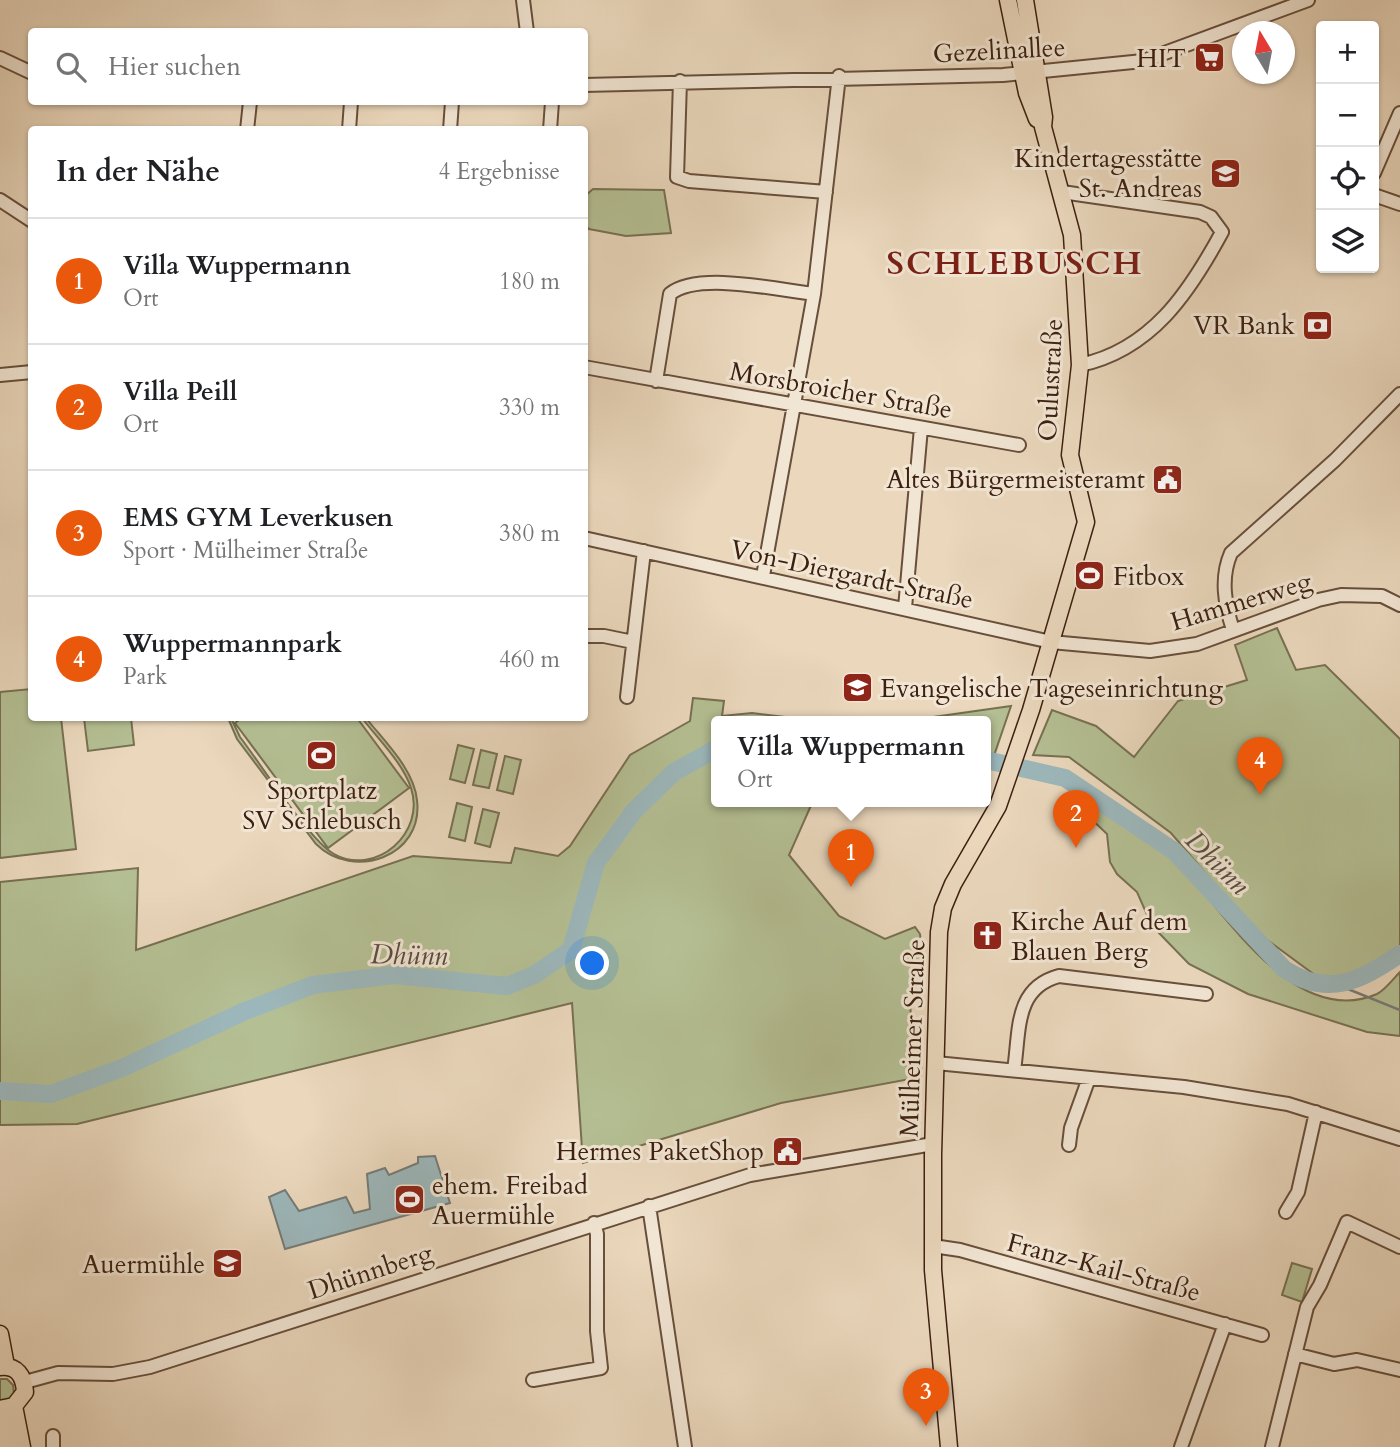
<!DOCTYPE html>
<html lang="de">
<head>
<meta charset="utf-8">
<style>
  body { margin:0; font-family:Cardo,serif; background:#f6f6f6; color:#202124 }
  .controls { position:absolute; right:21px; top:21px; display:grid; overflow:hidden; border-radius:7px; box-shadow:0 2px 5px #0004 }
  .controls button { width:63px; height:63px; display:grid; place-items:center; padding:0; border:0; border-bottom:2px solid #e0e0e0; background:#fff; color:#202124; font:35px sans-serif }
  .compass { position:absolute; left:1232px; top:21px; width:63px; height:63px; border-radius:50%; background:#fff; box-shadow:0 2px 5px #0004; rotate:350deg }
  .you { position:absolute; left:593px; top:964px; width:24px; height:24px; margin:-18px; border:5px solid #fff; border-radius:50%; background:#1a73e8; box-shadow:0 0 0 10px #1a73e833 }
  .badge { display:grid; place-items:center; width:46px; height:46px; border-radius:50%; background:#ea580c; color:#fff; font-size:23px; font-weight:700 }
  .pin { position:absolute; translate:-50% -58px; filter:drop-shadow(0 2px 4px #0008) }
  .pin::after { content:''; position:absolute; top:37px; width:24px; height:21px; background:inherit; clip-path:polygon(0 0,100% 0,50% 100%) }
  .popup { position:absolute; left:711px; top:716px; width:280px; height:91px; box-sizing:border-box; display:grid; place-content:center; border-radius:7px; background:#fff; filter:drop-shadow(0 2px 5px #0005); font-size:23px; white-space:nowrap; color:#757577 }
  .popup b { font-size:26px; color:#202124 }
  .popup::after { content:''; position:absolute; left:50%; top:100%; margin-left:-14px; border:14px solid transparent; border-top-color:#fff }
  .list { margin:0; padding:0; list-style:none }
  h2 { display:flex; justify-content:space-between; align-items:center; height:91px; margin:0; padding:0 28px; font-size:30px }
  h2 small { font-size:23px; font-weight:400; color:#757577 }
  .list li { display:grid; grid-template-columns:46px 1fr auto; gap:21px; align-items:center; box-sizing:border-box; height:126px; padding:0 28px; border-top:2px solid #e0e0e0 }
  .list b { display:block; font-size:26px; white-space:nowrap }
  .list p { margin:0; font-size:23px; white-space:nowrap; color:#757577 }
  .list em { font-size:23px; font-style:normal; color:#757577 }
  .icon { flex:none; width:38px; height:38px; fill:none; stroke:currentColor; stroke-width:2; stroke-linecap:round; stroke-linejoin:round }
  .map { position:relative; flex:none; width:1400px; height:1447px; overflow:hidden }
  .search { position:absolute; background:#fff; box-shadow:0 2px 5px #0004; left:28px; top:28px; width:560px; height:77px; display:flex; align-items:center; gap:18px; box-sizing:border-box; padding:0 24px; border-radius:7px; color:#757577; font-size:26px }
  .panel { position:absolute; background:#fff; box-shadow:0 2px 5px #0004; left:28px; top:126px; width:560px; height:595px; border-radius:7px }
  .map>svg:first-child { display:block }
</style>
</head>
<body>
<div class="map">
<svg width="1400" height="1447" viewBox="0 0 1400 1447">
  <rect width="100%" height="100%" fill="#ead7bc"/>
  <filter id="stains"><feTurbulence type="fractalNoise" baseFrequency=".00286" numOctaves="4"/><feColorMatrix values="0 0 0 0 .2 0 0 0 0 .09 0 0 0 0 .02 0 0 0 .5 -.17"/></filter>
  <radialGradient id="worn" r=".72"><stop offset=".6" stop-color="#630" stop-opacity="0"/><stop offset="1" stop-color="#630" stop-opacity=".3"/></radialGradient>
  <path fill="#b4bf93" stroke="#787052" stroke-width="2" d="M593,189L664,190L671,233L626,236L589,229L585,225V196Z
    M1277,628L1296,670L1325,665L1400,739V951L1386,968L1323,981L1255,931L1171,833L1069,757L1033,755L1052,710L1096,726L1134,757L1178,701L1247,680L1235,645Z
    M31,689L32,718H61L76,849L0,858V692Z
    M693,698L724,701L722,716L752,713L819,721H716V801H813L789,855L839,916L885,939L915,927L920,934L923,961L910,992L911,1024L922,1039L921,1077L781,1103L583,1163L572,1003L77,1124L0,1125V882L138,868L136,950L413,856L511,863L515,848L558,856L570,846L630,755L690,721Z
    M1011,706L986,779V721H905Z
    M84,718H131L134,745L88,751Z
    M228,718H231L240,737C260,763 309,840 334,854C376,877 426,833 411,788C403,763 378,739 362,718H366C384,741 414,769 417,800C424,857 353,881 316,844L237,739Z
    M242,718H357L409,788L328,848L235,723Z
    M458,745L474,749L465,783L450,779Z
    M481,750L497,754L489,788L473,785Z
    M505,756L521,760L513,794L497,790Z
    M1074,781C1100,803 1131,817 1156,839C1211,888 1286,1033 1377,994C1385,990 1393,979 1400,972V1036L1367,1032L1248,994L1189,964L1159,933L1148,917L1137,892L1117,874L1110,862L1107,834L1084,812L1068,788Z
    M457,803L472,807L465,841L449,837Z
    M483,809L499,813L490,847L475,843Z
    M1292,1263L1312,1269L1302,1302L1282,1295Z
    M0,1379H7L13,1385L14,1394L9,1400L0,1402Z"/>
  <path fill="#9cb7bb" stroke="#767b77" stroke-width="2" d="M435,1156L450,1203L285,1249L269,1197L285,1190L299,1211L346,1197L354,1213L370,1209L367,1174L385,1168L389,1175L418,1163V1157Z"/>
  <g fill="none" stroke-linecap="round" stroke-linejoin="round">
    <path stroke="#767b77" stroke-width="2.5" d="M1338,985L1400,1010"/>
    <path stroke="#9cb7bb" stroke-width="18" d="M986,760L1065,778L1174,851L1284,969C1328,998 1360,981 1400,954
      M0,1091L51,1094L122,1068L245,1011L313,985L394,975L507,986L534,975L571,950L596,863L634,811L674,772L716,749"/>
    <defs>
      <path id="minor" d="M523,0L527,32
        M0,58L32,73
        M680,81L677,177L689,181L826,192
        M584,85L1003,75L1143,61L1308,0
        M247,130L250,102
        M349,130L351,102
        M450,130L452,102
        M550,130L552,102
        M1374,173L1400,113
        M1062,192L1200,212L1211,217L1222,232C1189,293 1151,350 1080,365
        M1374,195L1400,204
        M0,200L32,221
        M584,367L1019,445
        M0,375L32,372
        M656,381L670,294C698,271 778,290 814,294
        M584,538L1051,642L1150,651L1197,644L1318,600L1341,595L1382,596L1400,605
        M763,576L814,294L839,76
        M905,608L921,428
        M1233,630C1225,605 1220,578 1231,553L1335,460L1400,394
        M584,636H604L633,642
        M627,697L644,551
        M936,1063L1184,1087L1288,1104L1400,1139
        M1014,1070C1020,1031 1014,988 1059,976L1206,994
        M1069,1145L1071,1128L1089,1078
        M649,1206L685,1447
        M1286,1212L1298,1192L1316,1112
        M933,1246L960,1250L1262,1335
        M1295,1354L1334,1364L1357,1360L1400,1370
        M533,1380L601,1368L597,1331V1234L594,1223
        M25,1382L58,1373L113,1374L150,1367L750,1175L933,1144
        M53,1447V1436
        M1181,1447L1225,1324
        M1272,1447L1307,1307L1320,1285L1347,1222L1400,1247"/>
      <path id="major" d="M1008,0L1027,93L1037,119
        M0,1334L6,1366
        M0,1367C17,1365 24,1376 25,1392L14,1406L0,1409
        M14,1406L22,1447
        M1,1409L8,1447
        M949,1447L933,1270V1155L939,932L943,908L953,884L998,806L1031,710L1086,522L1070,455L1080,365L1072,235L1043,127L1044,117L1025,0"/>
    </defs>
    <use href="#minor" stroke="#684e3b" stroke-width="16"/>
    <use href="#major" stroke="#3d2010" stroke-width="19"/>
    <use href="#minor" stroke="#f1e5d3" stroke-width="12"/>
    <use href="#major" stroke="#ead7bc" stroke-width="16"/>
  </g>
  <defs>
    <symbol id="supermarket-square" viewBox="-11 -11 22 22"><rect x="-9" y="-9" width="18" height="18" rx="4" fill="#8f2418" stroke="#f1e5d3"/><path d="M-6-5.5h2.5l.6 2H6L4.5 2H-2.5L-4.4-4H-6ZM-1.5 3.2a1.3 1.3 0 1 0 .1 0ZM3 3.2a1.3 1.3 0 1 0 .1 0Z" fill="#fff"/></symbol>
    <symbol id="school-square" viewBox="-11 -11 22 22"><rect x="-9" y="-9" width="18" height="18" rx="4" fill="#8f2418" stroke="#f1e5d3"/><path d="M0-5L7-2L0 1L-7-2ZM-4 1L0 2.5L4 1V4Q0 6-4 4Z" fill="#fff"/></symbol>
    <symbol id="bank-square" viewBox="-11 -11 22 22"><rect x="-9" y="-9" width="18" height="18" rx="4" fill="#8f2418" stroke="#f1e5d3"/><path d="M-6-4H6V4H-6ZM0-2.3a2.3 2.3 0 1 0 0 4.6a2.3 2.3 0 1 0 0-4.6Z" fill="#fff"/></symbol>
    <symbol id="civic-square" viewBox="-11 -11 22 22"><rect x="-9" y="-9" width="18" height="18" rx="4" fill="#8f2418" stroke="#f1e5d3"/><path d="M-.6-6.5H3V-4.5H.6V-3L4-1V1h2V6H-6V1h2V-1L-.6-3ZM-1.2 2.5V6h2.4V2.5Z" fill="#fff"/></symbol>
    <symbol id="stadium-square" viewBox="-11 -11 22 22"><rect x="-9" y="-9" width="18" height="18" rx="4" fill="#8f2418" stroke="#f1e5d3"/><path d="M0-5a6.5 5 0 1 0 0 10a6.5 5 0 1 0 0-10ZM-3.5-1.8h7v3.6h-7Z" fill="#fff"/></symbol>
    <symbol id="church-square" viewBox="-11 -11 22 22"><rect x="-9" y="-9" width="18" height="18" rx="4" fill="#8f2418" stroke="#f1e5d3"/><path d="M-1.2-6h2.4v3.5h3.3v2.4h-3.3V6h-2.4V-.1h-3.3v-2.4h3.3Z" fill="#fff"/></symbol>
  </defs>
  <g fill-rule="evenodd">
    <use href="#supermarket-square" x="1192" y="40" width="35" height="35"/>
    <use href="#school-square" x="1208" y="156" width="35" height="35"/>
    <use href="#bank-square" x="1300" y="308" width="35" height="35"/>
    <use href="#civic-square" x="1150" y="462" width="35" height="35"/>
    <use href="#stadium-square" x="1072" y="558" width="35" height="35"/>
    <use href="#school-square" x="840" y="670" width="35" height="35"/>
    <use href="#stadium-square" x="304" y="738" width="35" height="35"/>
    <use href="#church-square" x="970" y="918" width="35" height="35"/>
    <use href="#civic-square" x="770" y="1134" width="35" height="35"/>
    <use href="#stadium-square" x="392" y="1182" width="35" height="35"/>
    <use href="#school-square" x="210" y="1246" width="35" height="35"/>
  </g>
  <g text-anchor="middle" stroke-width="6" stroke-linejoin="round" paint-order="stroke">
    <g font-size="26" fill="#3d2010" stroke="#f1e5d3">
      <text transform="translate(999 50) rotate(-3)" y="9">Gezelinallee</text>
      <text transform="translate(1050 380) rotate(-87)" y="9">Oulustraße</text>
      <text transform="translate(841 390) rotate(10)" y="9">Morsbroicher Straße</text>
      <text transform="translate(852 574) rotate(12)" y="9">Von-Diergardt-Straße</text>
      <text transform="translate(1241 601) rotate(-17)" y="9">Hammerweg</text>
      <text transform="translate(912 1038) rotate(-88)" y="9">Mülheimer Straße</text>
      <text transform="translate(1104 1267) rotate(15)" y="9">Franz-Kail-Straße</text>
      <text transform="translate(370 1271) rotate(-18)" y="9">Dhünnberg</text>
    </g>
    <g font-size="26" fill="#3d2010" stroke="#f1e5d3" text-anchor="end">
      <text x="1186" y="67">HIT</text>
      <text x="1202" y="167">Kindertagesstätte<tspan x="1202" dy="30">St. Andreas</tspan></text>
      <text x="1295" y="334">VR Bank</text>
      <text x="1145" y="488">Altes Bürgermeisteramt</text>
      <text x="1113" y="585" text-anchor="start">Fitbox</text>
      <text x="880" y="697" text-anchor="start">Evangelische Tageseinrichtung</text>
      <text x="322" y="799" text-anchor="middle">Sportplatz<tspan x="322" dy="30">SV Schlebusch</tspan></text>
      <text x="1011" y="930" text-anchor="start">Kirche Auf dem<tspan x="1011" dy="30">Blauen Berg</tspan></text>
      <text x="764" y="1160">Hermes PaketShop</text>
      <text x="432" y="1194" text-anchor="start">ehem. Freibad<tspan x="432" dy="30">Auermühle</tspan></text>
      <text x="205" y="1273">Auermühle</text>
    </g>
    <g font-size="28" font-style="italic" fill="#5a4d43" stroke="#f1e5d3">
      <text transform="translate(1218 862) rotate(45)" y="10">Dhünn</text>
      <text transform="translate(409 954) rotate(1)" y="10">Dhünn</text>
    </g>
    <g font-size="33" font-weight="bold" letter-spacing="2" fill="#7a1f14" stroke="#f1e5d3">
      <text x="1015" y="274">SCHLEBUSCH</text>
    </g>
  </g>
  <rect width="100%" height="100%" filter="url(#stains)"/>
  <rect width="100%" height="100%" fill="url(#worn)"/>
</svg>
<div class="controls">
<button>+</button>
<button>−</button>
<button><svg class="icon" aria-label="locate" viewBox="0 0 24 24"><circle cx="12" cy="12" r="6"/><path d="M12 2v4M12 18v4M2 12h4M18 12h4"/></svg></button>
<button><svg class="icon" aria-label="layers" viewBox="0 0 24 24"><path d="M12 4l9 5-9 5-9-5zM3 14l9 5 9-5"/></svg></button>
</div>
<svg class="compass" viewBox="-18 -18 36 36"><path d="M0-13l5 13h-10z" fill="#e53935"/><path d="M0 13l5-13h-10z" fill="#757577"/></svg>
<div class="you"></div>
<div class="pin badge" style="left:851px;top:887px">1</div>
<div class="popup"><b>Villa Wuppermann</b>Ort</div>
<div class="pin badge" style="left:1076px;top:848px">2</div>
<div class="pin badge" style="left:926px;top:1426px">3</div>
<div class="pin badge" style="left:1260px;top:795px">4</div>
<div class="search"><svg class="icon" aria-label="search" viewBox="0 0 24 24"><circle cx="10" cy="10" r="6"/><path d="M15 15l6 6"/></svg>Hier suchen</div>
<section class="panel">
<h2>In der Nähe<small>4 Ergebnisse</small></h2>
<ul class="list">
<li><span class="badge">1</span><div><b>Villa Wuppermann</b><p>Ort</p></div><em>180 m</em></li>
<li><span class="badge">2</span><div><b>Villa Peill</b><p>Ort</p></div><em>330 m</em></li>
<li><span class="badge">3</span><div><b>EMS GYM Leverkusen</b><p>Sport · Mülheimer Straße</p></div><em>380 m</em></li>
<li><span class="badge">4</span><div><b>Wuppermannpark</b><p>Park</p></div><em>460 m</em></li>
</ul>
</section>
</div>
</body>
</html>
